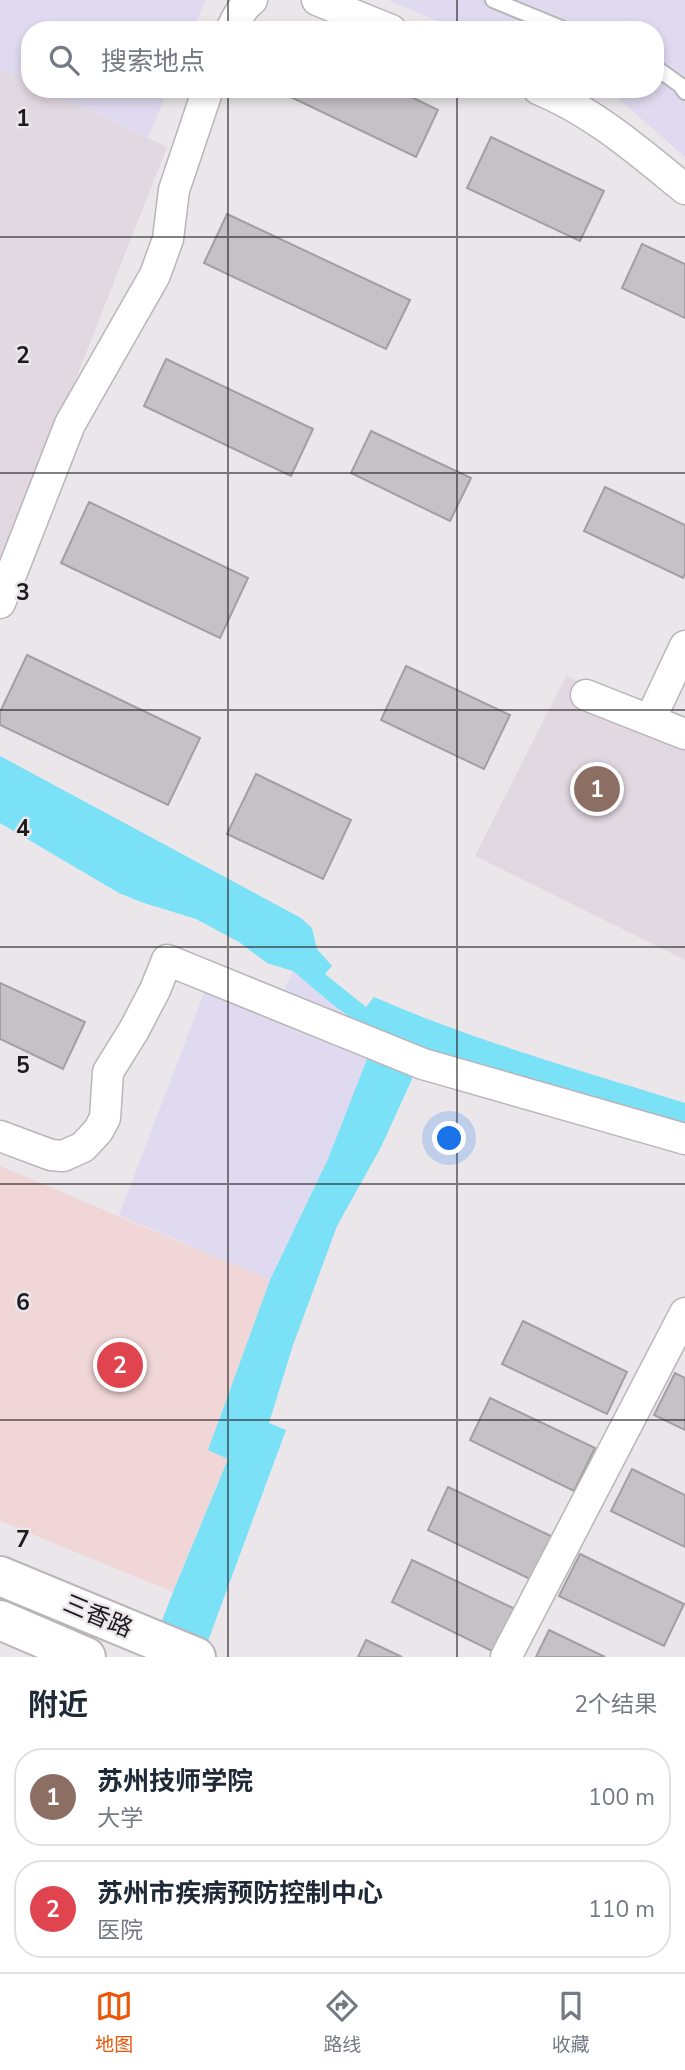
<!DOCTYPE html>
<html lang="zh">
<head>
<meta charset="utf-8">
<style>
  body { margin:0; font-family:"Nunito Sans","Noto Sans SC",sans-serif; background:#f6f6f7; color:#1f2937 }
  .you { position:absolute; left:450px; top:1139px; width:24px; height:24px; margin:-18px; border:5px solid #fff; border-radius:50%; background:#1a73e8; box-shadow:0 0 0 10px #1a73e833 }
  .badge { display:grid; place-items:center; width:46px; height:46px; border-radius:50%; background:#ea580c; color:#fff; font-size:23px; font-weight:700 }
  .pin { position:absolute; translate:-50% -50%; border:4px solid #fff; box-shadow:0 2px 7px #0006 }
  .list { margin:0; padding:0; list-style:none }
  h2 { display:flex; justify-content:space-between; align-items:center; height:91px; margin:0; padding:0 28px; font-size:30px }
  h2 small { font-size:23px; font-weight:400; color:#747a83 }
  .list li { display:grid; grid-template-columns:46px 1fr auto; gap:21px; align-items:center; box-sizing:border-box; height:98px; margin:0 14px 14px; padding:0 14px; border:2px solid #e0e1e3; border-radius:28px }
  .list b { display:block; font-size:26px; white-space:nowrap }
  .list p { margin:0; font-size:23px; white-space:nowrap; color:#747a83 }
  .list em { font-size:23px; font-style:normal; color:#747a83 }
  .icon { flex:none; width:38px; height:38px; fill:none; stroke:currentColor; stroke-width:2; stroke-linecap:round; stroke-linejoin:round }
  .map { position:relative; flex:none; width:685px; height:1657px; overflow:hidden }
  .search { position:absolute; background:#fff; box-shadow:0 4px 10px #0003; left:21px; right:21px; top:21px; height:77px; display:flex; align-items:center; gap:18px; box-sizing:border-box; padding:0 24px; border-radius:28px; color:#747a83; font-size:26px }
  .sheet { height:315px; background:#fff }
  nav { display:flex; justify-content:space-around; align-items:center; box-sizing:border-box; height:98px; border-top:2px solid #e0e1e3; background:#fff; font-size:19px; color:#747a83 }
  nav a { display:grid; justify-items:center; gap:4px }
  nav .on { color:#ea580c }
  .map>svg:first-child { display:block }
</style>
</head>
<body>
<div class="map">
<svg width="685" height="1657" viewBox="0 0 685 1657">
  <rect width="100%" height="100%" fill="#eae6ea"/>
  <path fill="#dfdaef" d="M0,0H206L193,30H30V82L0,69Z
    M388,0H685V157L613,94L602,89H655V30H459Z
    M44,89H168L148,138Z
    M293,971L332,1004L376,1036L328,1159L270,1280L119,1215L206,988L273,1015Z"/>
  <path fill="#e2d8e2" d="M0,69L30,82V89H44L167,147L0,572Z
    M566,676L685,722V960L475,856Z"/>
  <path fill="#f1d6d7" d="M0,1166L270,1280L208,1450L228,1458L173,1592L0,1521Z"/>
  <path fill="#7ae1f6" d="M0,756L301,918L312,928L317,949L332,966L325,974L366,1007L374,997C474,1041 580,1070 685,1103V1133L423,1055L381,1147L337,1226L293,1345L269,1423L286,1430L202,1657H148L173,1592L228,1459L208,1450L270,1280L328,1159L376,1036L332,1004L293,971L267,963L239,942L196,919L141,902L119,893L0,823Z"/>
  <path fill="#c6c1c5" stroke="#a39ea2" stroke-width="2" d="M274,89H395L438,110L416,157Z
    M491,137L604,191L580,241L467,188Z
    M227,214L410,300L386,349L204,263Z
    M642,244L685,264V318L622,288Z
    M166,359L313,429L291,476L144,406Z
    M371,431L471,478L450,521L351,473Z
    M605,487L685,525V574L683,578L584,531Z
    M89,502L248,578L220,638L61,563Z
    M27,655L200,738L168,805L0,725V712Z
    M406,666L510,715L484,769L381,720Z
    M256,774L351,820L323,879L227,834Z
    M0,983L85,1022L63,1069L0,1039Z
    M523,1321L627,1372L607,1414L502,1364Z
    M675,1373L685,1378V1430L654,1415Z
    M490,1398L595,1448L574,1491L470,1440Z
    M632,1469L685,1495V1547L611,1511Z
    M448,1487L553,1537L532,1580L428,1530Z
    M580,1554L684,1604L664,1646L559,1596Z
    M412,1560L517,1610L496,1653L392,1602Z
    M549,1630L605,1657H536Z
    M366,1640L402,1657H358Z"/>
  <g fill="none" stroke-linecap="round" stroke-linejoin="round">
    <defs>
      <path id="lane" d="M493,0L566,30
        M655,67L680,85L685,92"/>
      <path id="street" d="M317,0L391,30
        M231,30C236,19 242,7 252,0
        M538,89C594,112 638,151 685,189
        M0,603L70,424L155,275L168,239L174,190L208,89
        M586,695L685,734
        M650,720L685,646
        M0,1136L51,1155L63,1156L83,1147L98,1131L105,1118L108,1072L134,1030L155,990L167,960L423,1064L685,1139
        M506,1657L685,1313"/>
      <path id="secondary" d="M0,1576L196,1657
        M0,1620L86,1657"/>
    </defs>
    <use href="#lane" stroke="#b9b5b9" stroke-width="18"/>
    <use href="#street" stroke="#b9b5b9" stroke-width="33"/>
    <use href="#secondary" stroke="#b9b5b9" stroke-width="42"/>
    <use href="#lane" stroke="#fff" stroke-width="14"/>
    <use href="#street" stroke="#fff" stroke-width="30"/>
    <use href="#secondary" stroke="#fff" stroke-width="38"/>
  </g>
  <path fill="none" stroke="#1d1b1d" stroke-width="2" stroke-opacity="0.55" d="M228,0V30M457,0V30M228,89V1657M457,89V1657M0,237H685M0,473H685M0,710H685M0,947H685M0,1184H685M0,1420H685"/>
  <g text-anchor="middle" stroke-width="5" stroke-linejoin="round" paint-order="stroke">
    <g font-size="24" fill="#1d1b1d" stroke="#eae6ea">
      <text transform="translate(98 1616) rotate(23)" y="8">三香路</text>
    </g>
  </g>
  <g font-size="23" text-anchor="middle" font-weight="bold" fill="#1d1b1d" stroke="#eae6ea" stroke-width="5" stroke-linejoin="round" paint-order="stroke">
    <text x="23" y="126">1</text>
    <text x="23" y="363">2</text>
    <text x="23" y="600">3</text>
    <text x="23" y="836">4</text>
    <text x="23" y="1073">5</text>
    <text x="23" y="1310">6</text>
    <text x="23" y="1547">7</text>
  </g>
</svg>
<div class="you"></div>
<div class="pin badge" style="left:597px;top:789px;background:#8d6e63">1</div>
<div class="pin badge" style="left:120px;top:1365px;background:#e0444e">2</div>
<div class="search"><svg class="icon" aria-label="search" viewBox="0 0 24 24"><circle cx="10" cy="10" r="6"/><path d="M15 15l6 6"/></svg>搜索地点</div>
</div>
<section class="sheet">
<h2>附近<small>2个结果</small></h2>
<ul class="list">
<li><span class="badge" style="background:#8d6e63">1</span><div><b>苏州技师学院</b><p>大学</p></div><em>100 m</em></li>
<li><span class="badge" style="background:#e0444e">2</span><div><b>苏州市疾病预防控制中心</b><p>医院</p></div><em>110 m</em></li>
</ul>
</section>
<nav>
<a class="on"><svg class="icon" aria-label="map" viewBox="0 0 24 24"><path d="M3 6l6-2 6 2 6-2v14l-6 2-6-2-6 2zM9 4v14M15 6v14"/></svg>地图</a>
<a><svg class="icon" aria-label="directions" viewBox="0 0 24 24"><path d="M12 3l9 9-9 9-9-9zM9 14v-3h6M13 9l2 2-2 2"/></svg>路线</a>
<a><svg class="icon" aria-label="saved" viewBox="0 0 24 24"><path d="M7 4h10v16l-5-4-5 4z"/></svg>收藏</a>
</nav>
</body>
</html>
